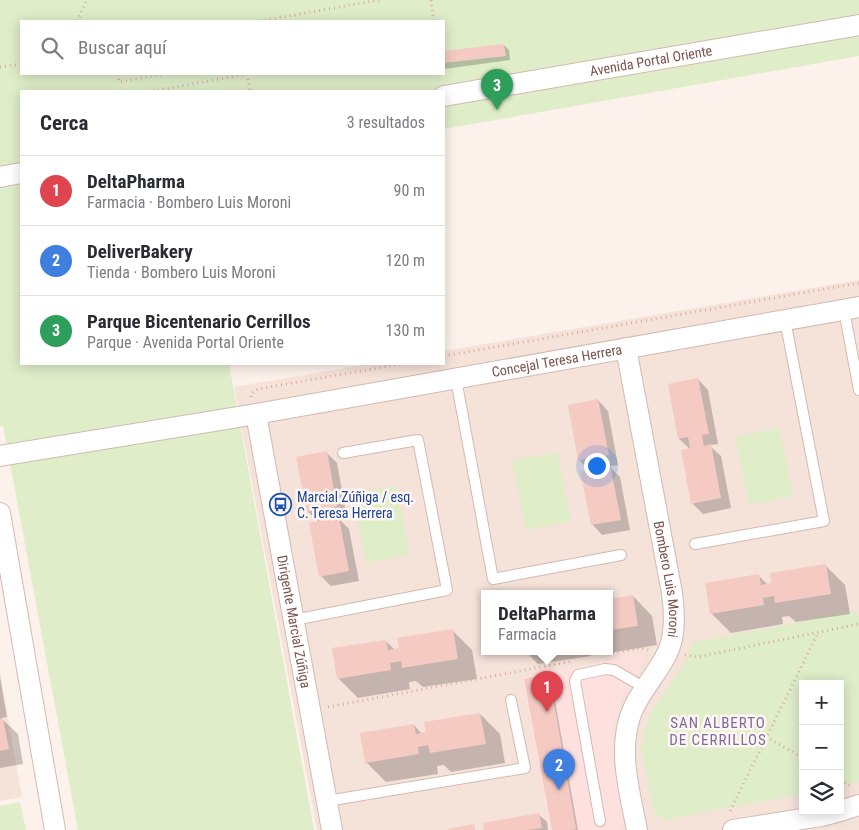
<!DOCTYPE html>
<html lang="es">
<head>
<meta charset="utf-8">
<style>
  body { margin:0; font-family:"Roboto Condensed",sans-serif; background:#f7f7f7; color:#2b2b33 }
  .controls { position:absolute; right:15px; bottom:15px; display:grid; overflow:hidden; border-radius:0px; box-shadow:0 2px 12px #0003 }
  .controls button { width:45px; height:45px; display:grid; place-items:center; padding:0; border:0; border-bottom:1px solid #e1e1e2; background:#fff; color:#2b2b33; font:25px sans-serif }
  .you { position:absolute; left:596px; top:465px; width:18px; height:18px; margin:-12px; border:4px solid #fff; border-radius:50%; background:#1a73e8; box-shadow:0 0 0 8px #1a73e833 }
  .badge { display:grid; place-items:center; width:32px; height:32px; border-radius:50%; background:#ea4e4f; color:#fff; font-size:16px; font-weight:700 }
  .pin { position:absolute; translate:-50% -41px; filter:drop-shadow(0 1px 2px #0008) }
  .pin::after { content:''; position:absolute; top:26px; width:18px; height:15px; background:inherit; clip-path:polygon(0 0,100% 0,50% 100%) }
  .popup { position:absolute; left:481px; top:590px; width:132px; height:65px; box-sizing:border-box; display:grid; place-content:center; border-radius:0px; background:#fff; filter:drop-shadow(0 1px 4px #0005); font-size:16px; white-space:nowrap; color:#7c7c81 }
  .popup b { font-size:19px; color:#2b2b33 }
  .popup::after { content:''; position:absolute; left:50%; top:100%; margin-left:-10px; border:10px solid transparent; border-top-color:#fff }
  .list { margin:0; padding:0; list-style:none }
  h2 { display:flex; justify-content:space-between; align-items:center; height:65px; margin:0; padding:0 20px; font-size:21px }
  h2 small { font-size:16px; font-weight:400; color:#7c7c81 }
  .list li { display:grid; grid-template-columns:32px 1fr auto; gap:15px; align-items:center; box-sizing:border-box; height:70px; padding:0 20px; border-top:1px solid #e1e1e2 }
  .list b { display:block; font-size:19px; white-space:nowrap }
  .list p { margin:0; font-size:16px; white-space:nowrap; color:#7c7c81 }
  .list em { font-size:16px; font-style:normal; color:#7c7c81 }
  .icon { flex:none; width:28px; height:28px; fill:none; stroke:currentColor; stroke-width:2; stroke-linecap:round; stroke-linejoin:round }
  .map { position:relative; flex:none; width:859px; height:830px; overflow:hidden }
  .search { position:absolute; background:#fff; box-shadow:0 2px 12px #0003; left:20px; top:20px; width:425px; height:55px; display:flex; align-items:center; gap:12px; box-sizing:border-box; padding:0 18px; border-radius:0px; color:#7c7c81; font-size:19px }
  .panel { position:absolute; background:#fff; box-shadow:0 2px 12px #0003; left:20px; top:90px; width:425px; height:275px; border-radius:0px }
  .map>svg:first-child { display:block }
</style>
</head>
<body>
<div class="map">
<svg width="859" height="830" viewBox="0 0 859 830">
  <rect width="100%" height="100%" fill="#fdf2eb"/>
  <path fill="#f5e2d9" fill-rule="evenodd" d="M859,280V830H317L234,387L369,364H444V351ZM484,593H610V651H484ZM803,684H840V811H803Z
    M0,672L22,797L0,801Z"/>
  <path fill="#fee1df" d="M642,653L646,657L617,707L613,724V765L625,808V816L623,825L619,830H549L522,678Z"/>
  <path fill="#dfedc8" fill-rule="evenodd" d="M0,0H859V56L444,129V91H21V364H229L314,830H78L3,426H0ZM21,21H444V74H21Z
    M779,428L793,496L749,505L735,437Z
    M557,452L571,521L526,530L512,461Z
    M396,485L410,554L366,563L352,494Z
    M857,611L859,618V782L840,787V684H803V794L663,820L654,812L641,748L645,729L652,710L686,661L692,643Z
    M20,802L26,830H0V806Z"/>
  <path fill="#0003" d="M504,45L509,50L510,60L444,69V52Z
    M698,379L708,390L718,444L711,445V447L721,456L731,508L703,514L692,503L690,449L679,439Z
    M598,400L608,411L618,465L611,466V468L620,477L630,530L602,535L592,524L590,471L579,460Z
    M326,452L337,463L347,517L340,518V520L349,529L359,581L331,586L321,576L319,522L308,512Z
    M825,565L845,585L850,614L796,622L789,616L782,617L783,624L731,633L711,613L759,576L768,585Z
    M633,596L652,616L657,645L603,654L600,651H610V600Z
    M452,630L472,650L477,679L423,687L416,681L409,682L410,689L358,698L338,678L386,641L395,650Z
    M525,651H590L591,656L538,664Z
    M548,676L551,678L578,830H554Z
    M0,677L7,717L1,718L18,734L23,764L0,768Z
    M480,714L500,734L505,763L451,772L444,765L437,766L438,774L386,782L366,762L414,725L422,734Z
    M539,815L547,822L548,830H486Z"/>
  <path fill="#f4cac2" d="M504,44L506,56L444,63V51Z
    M698,378L709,434L702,435L704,446L711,444L721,498L691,504L681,450L690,448L688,437L678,439L668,384Z
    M598,399L609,455L601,456L603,467L610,465L621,520L591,525L580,471L590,469L588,459L578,460L568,405Z
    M327,451L337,507L330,508L332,518L339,517L349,571L319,577L309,523L319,521L317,510L307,512L296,457Z
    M826,564L831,594L775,603L774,596L763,598L764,605L710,614L705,583L759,574L761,585L771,583L770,573Z
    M633,595L638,626L610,630V599Z
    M453,629L458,659L402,668L401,661L390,663L391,670L337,679L332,648L386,640L388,650L399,648L397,638Z
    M549,674L576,829L571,830H552L524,679Z
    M480,713L486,744L430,753L428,745L418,747L419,754L365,763L360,733L414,724L416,734L426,732L424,722Z
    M3,718L9,749L0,751V719Z
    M539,813L542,828L528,830H484L483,823Z
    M474,824L475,830H448V829Z"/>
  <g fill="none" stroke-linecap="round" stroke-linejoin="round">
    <defs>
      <path id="lane" d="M844,310L859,390
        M456,379L493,579L621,555
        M695,544L824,521L785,320
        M294,620L447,590L418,440L343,453
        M327,801L525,768L511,700
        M600,821L575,681L578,675L605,669L614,670L645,688"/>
      <g id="street">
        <path id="s1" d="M444,96L859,25"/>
        <path d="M0,177L21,173"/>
        <path id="s2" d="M626,348L672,593C674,608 675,624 672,639C666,667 637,691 629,720C619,756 630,794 637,830"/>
        <path id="s3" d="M256,414L332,830"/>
        <path id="s4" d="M0,456L256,414L859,307"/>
        <path d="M0,513L55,830"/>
        <path d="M840,811L859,805"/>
        <path d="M733,830L821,816L840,811"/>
      </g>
    </defs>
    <use href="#lane" stroke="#d3b9b2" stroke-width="12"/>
    <use href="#street" stroke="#d3b9b2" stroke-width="22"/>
    <path stroke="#daaca4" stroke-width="3" stroke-dasharray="1 4" stroke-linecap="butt" d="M431,0L434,21
      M77,21L87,0
      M260,21L379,0
      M0,67L21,64
      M118,74L119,82L164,74
      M247,74L250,91H249
      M153,91L247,74
      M444,356L859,283
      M251,397V394L258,389L401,364
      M608,654L640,648L649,650
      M685,655L697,657L859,624
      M328,707L573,661
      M766,737L803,758
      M840,780L853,787
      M730,811L818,633"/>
    <use href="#lane" stroke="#fff" stroke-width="10"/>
    <use href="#street" stroke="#fff" stroke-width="20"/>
  </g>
  <defs>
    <symbol id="bus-ring" viewBox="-11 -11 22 22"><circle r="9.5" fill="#fff7f3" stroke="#1a4fb4" stroke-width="1.5"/><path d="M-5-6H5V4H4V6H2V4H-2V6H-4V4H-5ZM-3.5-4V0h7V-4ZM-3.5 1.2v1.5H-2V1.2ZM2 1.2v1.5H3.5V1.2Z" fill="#1a4fb4"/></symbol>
  </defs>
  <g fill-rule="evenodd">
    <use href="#bus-ring" x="268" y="492" width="25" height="25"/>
  </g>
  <g text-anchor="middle" stroke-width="5" stroke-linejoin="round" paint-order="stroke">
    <g font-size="14" fill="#7b524c" stroke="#fff7f3">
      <text dy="5" stroke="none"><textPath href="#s1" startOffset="210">Avenida Portal Oriente</textPath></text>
      <text dy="5" stroke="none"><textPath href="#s4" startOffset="565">Concejal Teresa Herrera</textPath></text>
      <text dy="5" stroke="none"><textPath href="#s2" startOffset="235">Bombero Luis Moroni</textPath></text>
      <text dy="5" stroke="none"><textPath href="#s3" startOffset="211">Dirigente Marcial Zúñiga</textPath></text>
    </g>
    <g font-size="14" fill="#164399" stroke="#fff7f3" text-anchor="start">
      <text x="297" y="502">Marcial Zúñiga / esq.<tspan x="297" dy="16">C. Teresa Herrera</tspan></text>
    </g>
    <g font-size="15" letter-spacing="1" fill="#7f699d" stroke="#fff7f3">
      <text x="718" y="728">SAN ALBERTO<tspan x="718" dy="17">DE CERRILLOS</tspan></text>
    </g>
  </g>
</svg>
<div class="controls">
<button>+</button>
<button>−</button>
<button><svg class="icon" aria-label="layers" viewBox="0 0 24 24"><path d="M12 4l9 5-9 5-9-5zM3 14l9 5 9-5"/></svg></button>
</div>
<div class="you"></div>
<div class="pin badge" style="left:547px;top:712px;background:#e0444e">1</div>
<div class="popup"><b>DeltaPharma</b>Farmacia</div>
<div class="pin badge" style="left:559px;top:790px;background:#3f7fe0">2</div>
<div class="pin badge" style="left:497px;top:110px;background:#2e9e5b">3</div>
<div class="search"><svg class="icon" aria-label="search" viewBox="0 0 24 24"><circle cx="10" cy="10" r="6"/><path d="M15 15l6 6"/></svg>Buscar aquí</div>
<section class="panel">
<h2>Cerca<small>3 resultados</small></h2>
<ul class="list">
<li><span class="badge" style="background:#e0444e">1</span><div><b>DeltaPharma</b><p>Farmacia · Bombero Luis Moroni</p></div><em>90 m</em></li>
<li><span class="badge" style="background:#3f7fe0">2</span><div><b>DeliverBakery</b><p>Tienda · Bombero Luis Moroni</p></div><em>120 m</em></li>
<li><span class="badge" style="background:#2e9e5b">3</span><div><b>Parque Bicentenario Cerrillos</b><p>Parque · Avenida Portal Oriente</p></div><em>130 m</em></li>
</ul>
</section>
</div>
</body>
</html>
